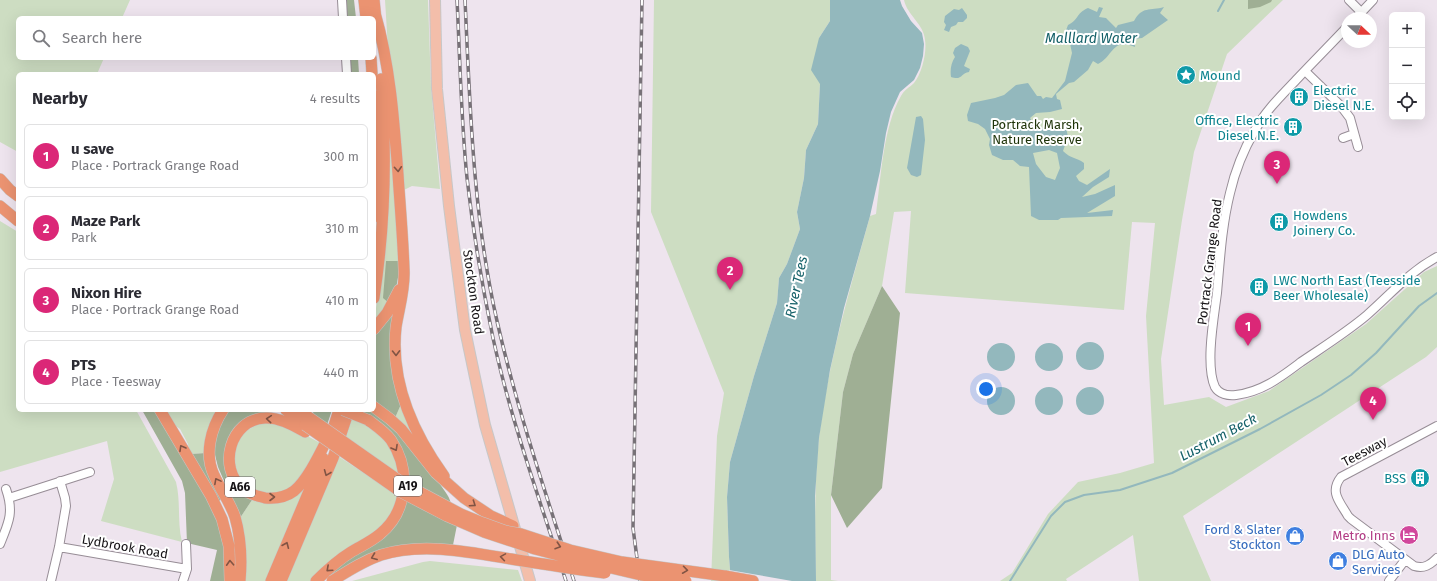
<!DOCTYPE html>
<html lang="en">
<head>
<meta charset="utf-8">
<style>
  body { margin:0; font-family:"Fira Sans",sans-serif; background:#f7f7f7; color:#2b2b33 }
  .controls { position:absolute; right:12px; top:12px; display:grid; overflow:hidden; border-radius:6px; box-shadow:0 4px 16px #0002 }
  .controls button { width:36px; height:36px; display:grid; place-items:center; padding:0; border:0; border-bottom:1px solid #e1e1e2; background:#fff; color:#2b2b33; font:20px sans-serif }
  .compass { position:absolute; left:1341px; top:12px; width:36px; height:36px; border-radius:50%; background:#fff; box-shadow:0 4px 16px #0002; rotate:112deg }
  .you { position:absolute; left:986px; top:389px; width:14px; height:14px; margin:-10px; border:3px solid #fff; border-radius:50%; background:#1a73e8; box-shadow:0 0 0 6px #1a73e833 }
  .badge { display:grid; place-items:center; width:26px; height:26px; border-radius:50%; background:#db2777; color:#fff; font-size:13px; font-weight:700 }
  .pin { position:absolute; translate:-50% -33px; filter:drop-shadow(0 1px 2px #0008) }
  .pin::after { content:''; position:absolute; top:21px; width:14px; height:12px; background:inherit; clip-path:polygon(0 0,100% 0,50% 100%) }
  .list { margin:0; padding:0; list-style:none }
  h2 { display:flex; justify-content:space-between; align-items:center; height:52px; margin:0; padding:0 16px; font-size:17px }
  h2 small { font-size:13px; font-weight:400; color:#7c7c81 }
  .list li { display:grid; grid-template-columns:26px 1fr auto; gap:12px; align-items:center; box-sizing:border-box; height:64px; margin:0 8px 8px; padding:0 8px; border:1px solid #e1e1e2; border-radius:6px }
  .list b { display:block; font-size:15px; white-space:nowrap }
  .list p { margin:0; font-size:13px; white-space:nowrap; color:#7c7c81 }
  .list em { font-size:13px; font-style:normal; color:#7c7c81 }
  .icon { flex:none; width:22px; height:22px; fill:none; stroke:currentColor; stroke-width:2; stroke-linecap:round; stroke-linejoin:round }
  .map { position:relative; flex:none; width:1437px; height:581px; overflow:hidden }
  .search { position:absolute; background:#fff; box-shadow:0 4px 16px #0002; left:16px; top:16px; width:360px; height:44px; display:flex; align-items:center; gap:10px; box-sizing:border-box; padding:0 14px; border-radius:6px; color:#7c7c81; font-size:15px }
  .panel { position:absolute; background:#fff; box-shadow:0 4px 16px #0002; left:16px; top:72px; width:360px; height:340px; border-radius:6px }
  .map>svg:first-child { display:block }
</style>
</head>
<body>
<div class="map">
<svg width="1437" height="581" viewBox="0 0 1437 581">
  <rect width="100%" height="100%" fill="#eee4ee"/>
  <path fill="#cdddc2" d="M0,0H130L122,18H18V58H104L97,74H18V152L0,142Z
    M385,0H428L431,87L440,189L412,186L404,190L388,48Z
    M654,0H830V21L819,38L820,84L818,124L806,150L804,178L797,212L800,229L787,264L779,278L777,303L754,376L730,462L727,497L729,557L731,581H711L717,436L724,393L651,212Z
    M904,0H1283L1227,54L1194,152L1182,220L1161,359L1164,405L1209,397L1226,407L1269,391L1366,324L1424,272L1437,266V347L1426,357L1183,516L1211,581H1139L1133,535L1066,579L1067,581H1000L1012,573L1048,514L1078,482L1120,473L1154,463L1146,316L1155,223L1132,222L1124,310L905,293L911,211L894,212L882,286L853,354L843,392L831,495V580L838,581H816C815,533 814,486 819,438C828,362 850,289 870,216L876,214C881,178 883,127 901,96C904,90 910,87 914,83C922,73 927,52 925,40C924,24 907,15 904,0Z
    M387,132H390L399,261L390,304L374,324L377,300Z
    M0,221L18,232V410H136L176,482C181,502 177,522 182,542L101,521L114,479L107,441L0,472Z
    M402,402L425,451L395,418Z
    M165,410H218L206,453L191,454L189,451L188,444L180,429L173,424Z
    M351,418C369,426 388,436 396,456C399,462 400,470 401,477L344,438Z
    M274,422L304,434L320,443L302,476L286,492L273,494L248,490L233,468L235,443L243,433L258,424Z
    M338,456L400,497L383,528L313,581H285Z
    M307,483L269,581H244L240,518L252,500C264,504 278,506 290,499C296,496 302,488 307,483Z
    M430,561L518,570L522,581H352L423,562Z"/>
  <path fill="#9faf94" d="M346,0H354L356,18H347Z
    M1248,0H1272L1271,2L1260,7L1248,9Z
    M350,58H358L359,74H351Z
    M386,261H399C399,278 397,288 390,304L383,298Z
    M882,286L900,313L882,488L847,528L831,495L843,392L853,354Z
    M393,313L402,402L395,418L374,401V332Z
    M142,410H158L220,521L227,549V581H210L217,550L187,543L185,493L182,481Z
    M229,410H266V415L229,439L239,492L252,500L240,518L218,467L215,455V441L220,426Z
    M315,410H332L327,425L312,414Z
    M355,410H373L387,420L438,480C442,489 449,494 451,504L410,482L407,465L398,443Z
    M206,453L224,498L219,501L191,454Z
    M407,500L457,525L453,545H424L333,577L330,573L401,517Z"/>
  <path fill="#93b8bd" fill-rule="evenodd" d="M830,0H900L902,6L911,21L922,33L924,44L923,56L920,68L914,80L900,92L891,112L886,133L880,171L870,216L844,308L830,370L819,438L815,496L816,581H731L729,557L727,497L730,462L754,376L777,303L779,278L787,264L800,229L797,212L804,178L806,150L818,124L820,84L811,70L819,38L830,21Z
    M1099,7L1103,8L1099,17L1106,18L1116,28L1118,25L1134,21C1142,6 1150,11 1164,7L1160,13L1168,20L1142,38L1134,39L1135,47C1112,37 1113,57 1098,64L1093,61L1088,70L1074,82L1069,83L1056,94L1057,99L1060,100L1062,109L1050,112L1036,113L1030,118L1033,123L1041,129L1060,124L1066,127L1068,137L1063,151C1071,159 1076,157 1084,163V169L1076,176L1079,181L1087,185L1110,169L1109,177L1093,187L1082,197L1095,194L1115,185V196L1087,213L1113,210L1112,216L1061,218L1058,220H1039L1031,216L1029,167L1020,166L1013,160H1003L992,155L989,145L990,139L985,129L978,124L968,121L967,115L971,103L995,98L1004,95L1016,85L1028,83L1037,96H1041L1043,99L1046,97L1052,98L1065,81L1072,53L1069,39L1065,33L1068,25C1079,20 1075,14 1088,8L1097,12ZM1049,150L1057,153L1060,168L1055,180L1046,177L1036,164L1033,153Z
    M962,8L967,15V18L963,22H958L956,25L951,27L949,32L944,30L946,25L944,22L945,16L954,9L959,10Z
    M961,44L968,47L970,51L964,66L970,69L969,72C961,73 962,81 951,77C950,70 951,63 955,57L953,53L955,48Z
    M921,116L923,119L925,140L921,175L917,177L911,175L907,168L916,117Z
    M1076 356a14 14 0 1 1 28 0a14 14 0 1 1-28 0Z
    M1035 357a14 14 0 1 1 28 0a14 14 0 1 1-28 0Z
    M987 357a14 14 0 1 1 28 0a14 14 0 1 1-28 0Z
    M987 401a14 14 0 1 1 28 0a14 14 0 1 1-28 0Z
    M1035 401a14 14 0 1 1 28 0a14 14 0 1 1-28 0Z
    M1076 401a14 14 0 1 1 28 0a14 14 0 1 1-28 0Z"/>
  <path fill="#eee4ee" d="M729,570L792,581H729Z"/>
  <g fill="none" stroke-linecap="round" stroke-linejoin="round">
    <path stroke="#93b8bd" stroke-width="2" d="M1218,11L1224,0
      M1010,581L1051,516L1065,502L1084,495L1120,490L1172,473L1260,429L1321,395L1351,375L1376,353L1419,306L1437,293"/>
    <defs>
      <path id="minor" d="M342,0L343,18
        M1349,0L1361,12
        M1356,18L1373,0
        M1347,27C1331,44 1314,61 1298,78C1282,95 1266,110 1255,130C1244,149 1235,171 1230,193C1222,225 1220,259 1217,293C1214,317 1205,365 1215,387C1219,394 1228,396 1236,395C1262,392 1281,377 1301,362C1323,347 1347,332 1367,315C1391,294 1409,272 1437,257
        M346,58L347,74
        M1305,71L1341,106L1350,118L1358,147
        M1343,138L1354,134
        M1437,426L1341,477C1329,492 1340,502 1348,516L1351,519L1414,566C1424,569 1430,565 1437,558
        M9,498L90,472
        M0,544C9,522 14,512 6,489
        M59,547L187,569
        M51,581L59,547L66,506L65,498L60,481
        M183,581L187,569L186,544
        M1389,581L1405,560"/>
      <path id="major" d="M435,0L437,89L449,206L465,330L485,425L530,581"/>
      <path id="highway" d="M364,0L366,18
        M374,0L376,20
        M375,13C390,65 394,120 398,174C400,206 403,238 404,270C405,290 399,308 396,327C390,381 413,433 444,476L443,478
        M371,58L372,74
        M374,96L377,149L374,217
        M0,179L10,190L18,196
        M0,206L18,221
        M374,298C385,226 387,152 381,79
        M374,329L387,313L399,290
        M374,407L390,419L401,429L436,473L464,498L491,516L513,526
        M160,410L211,496L222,519L229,546L230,581
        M223,410C211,428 204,454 214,475C220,489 230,502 235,517C241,538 242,559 240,581
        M286,410L305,425
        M299,410L307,416
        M305,432C294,426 279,417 265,418C230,419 217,468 243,489C248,494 258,496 265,498C276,499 286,497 294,491C310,478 324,444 334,426
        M332,432L339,410
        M725,576L753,581
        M271,581L323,458
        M281,581L333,458L349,410
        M316,581C327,570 338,560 351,552C361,546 372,541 380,534C408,511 411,470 391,440C385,432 376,426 368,420"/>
    </defs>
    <use href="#minor" stroke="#978d96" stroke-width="10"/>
    <use href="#major" stroke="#c7c7c7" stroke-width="12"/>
    <use href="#highway" stroke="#c7c7c7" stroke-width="12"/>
    <use href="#minor" stroke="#fff" stroke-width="8"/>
    <use href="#major" stroke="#f3beaa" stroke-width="10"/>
    <use href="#highway" stroke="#eb9371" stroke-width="11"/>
    <defs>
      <path id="rail" d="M457,0C460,59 461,119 467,178C473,231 482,285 493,338C511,421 540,501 566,581
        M465,0C470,107 473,216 497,321C517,409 546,495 574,581
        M640,581L633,528L642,0"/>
    </defs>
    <use href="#rail" stroke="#777177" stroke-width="3.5"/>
    <use href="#rail" stroke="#fff" stroke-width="2" stroke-dasharray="6" stroke-linecap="butt"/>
    <defs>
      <path id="highway-bridge" d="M343,410L368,420
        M307,416L401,482L461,514L483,523L505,531L521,534L570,550L622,562L725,576
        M305,425L401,492L447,516L484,532L535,549L577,560L641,575L686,581
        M332,581C348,571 363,561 381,555C422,542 470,552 511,559C542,564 574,569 605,573"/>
    </defs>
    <use href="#highway-bridge" stroke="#c7c7c7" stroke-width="12" stroke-linecap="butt"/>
    <use href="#highway-bridge" stroke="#eb9371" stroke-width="11"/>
  </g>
  <defs><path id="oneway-chevron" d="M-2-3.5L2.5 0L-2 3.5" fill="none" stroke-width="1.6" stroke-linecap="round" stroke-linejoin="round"/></defs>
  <g stroke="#815444">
    <use href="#oneway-chevron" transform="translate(398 169) rotate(86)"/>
    <use href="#oneway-chevron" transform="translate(396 353) rotate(89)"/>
    <use href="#oneway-chevron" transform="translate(269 419) rotate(-175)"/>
    <use href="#oneway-chevron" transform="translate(182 448) rotate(-120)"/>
    <use href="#oneway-chevron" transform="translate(395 448) rotate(61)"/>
    <use href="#oneway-chevron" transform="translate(327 473) rotate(112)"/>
    <use href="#oneway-chevron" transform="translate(217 481) rotate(-118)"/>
    <use href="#oneway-chevron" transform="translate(272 497)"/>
    <use href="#oneway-chevron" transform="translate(473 504) rotate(34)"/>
    <use href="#oneway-chevron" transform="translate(286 545) rotate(-67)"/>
    <use href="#oneway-chevron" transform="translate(558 546) rotate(18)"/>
    <use href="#oneway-chevron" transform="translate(374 557) rotate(159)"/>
    <use href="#oneway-chevron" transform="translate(503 557) rotate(-171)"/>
    <use href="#oneway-chevron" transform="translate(230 563) rotate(-93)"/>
    <use href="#oneway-chevron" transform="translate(329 569) rotate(138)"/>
    <use href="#oneway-chevron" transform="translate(685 570) rotate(8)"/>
  </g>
  <defs>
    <symbol id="sight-disc" viewBox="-11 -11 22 22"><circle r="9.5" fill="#0f9aa8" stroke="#fff"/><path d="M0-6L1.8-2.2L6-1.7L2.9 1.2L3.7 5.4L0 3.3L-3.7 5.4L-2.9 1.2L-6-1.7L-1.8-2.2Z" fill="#fff"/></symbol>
    <symbol id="building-disc" viewBox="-11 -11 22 22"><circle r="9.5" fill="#0f9aa8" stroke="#fff"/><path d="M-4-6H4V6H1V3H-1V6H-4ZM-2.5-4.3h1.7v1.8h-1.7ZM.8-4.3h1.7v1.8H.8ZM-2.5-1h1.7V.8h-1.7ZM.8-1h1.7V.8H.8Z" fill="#fff"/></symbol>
    <symbol id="hotel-disc" viewBox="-11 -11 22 22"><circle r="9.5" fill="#d1479c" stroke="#fff"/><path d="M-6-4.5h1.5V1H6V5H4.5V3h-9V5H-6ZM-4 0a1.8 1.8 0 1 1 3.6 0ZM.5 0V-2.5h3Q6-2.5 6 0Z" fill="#fff"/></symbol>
    <symbol id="shop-disc" viewBox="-11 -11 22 22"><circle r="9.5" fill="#3f7fe0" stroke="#fff"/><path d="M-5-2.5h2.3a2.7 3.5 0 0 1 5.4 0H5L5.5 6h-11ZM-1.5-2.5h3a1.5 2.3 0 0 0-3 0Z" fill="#fff"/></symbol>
  </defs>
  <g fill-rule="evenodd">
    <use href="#sight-disc" x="1175" y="64" width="22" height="22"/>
    <use href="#building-disc" x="1288" y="86" width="22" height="22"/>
    <use href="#building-disc" x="1282" y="116" width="22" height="22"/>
    <use href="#building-disc" x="1268" y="211" width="22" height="22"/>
    <use href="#building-disc" x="1248" y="276" width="22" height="22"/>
    <use href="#building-disc" x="1409" y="467" width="22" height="22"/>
    <use href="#hotel-disc" x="1398" y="524" width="22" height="22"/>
    <use href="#shop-disc" x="1284" y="525" width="22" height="22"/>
    <use href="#shop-disc" x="1327" y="550" width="22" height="22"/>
  </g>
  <g text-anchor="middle" stroke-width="4" stroke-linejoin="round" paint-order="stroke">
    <g fill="#fff" stroke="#5d5a5d" stroke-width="1">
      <rect x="394" y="476" width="28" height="20" rx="3"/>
      <rect x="225" y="477" width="30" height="20" rx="3"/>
    </g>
    <g font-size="12" font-weight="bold" fill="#171417">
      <text x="408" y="490">A19</text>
      <text x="240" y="491">A66</text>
    </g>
    <g font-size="13" fill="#0d838f" stroke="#fff" text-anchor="start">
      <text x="1200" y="80">Mound</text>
      <text x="1313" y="95">Electric<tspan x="1313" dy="15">Diesel N.E.</tspan></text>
      <text x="1279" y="125" text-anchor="end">Office, Electric<tspan x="1279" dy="15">Diesel N.E.</tspan></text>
      <text x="1293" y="220">Howdens<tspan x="1293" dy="15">Joinery Co.</tspan></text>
      <text x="1273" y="285">LWC North East (Teesside<tspan x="1273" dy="15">Beer Wholesale)</tspan></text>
      <text x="1406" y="483" text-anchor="end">BSS</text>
    </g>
    <g font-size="13" fill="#1f3409" stroke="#fff">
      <text x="1037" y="129">Portrack Marsh,<tspan x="1037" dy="15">Nature Reserve</tspan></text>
    </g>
    <g font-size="13" fill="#171417" stroke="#fff">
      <text transform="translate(1209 262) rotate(-83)" y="5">Portrack Grange Road</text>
      <text transform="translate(474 292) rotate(82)" y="5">Stockton Road</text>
      <text transform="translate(1364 451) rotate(-28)" y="5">Teesway</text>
      <text transform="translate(125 546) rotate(10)" y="5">Lydbrook Road</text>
    </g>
    <g font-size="13" fill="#366cbe" stroke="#fff" text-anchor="end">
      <text x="1281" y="534">Ford &amp; Slater<tspan x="1281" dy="15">Stockton</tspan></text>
      <text x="1352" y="559" text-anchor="start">DLG Auto<tspan x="1352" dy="15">Services</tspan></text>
    </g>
    <g font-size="13" fill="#b23c85" stroke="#fff" text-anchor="end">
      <text x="1395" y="540">Metro Inns</text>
    </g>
    <g font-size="14" font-style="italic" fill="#156169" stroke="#fff">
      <text x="1091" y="43">Malllard Water</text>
      <text transform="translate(796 287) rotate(-78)" y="5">River Tees</text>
      <text transform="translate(1218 437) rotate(-28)" y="5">Lustrum Beck</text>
    </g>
  </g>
</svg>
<div class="controls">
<button>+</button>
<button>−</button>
<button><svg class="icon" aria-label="locate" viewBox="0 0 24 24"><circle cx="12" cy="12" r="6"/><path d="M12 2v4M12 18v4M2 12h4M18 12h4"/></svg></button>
</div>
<svg class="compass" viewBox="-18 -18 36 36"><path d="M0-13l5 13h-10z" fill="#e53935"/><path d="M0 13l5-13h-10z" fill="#7c7c81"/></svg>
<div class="you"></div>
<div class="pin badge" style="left:1248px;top:346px">1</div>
<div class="pin badge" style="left:730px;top:290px">2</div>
<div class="pin badge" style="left:1277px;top:184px">3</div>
<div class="pin badge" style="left:1373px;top:420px">4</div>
<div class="search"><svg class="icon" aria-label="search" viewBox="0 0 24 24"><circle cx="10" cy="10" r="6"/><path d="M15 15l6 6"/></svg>Search here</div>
<section class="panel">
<h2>Nearby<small>4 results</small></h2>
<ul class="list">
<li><span class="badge">1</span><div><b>u save</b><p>Place · Portrack Grange Road</p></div><em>300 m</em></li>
<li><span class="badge">2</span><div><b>Maze Park</b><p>Park</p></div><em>310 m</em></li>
<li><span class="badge">3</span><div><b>Nixon Hire</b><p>Place · Portrack Grange Road</p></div><em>410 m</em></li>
<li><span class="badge">4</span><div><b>PTS</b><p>Place · Teesway</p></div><em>440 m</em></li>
</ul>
</section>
</div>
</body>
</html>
